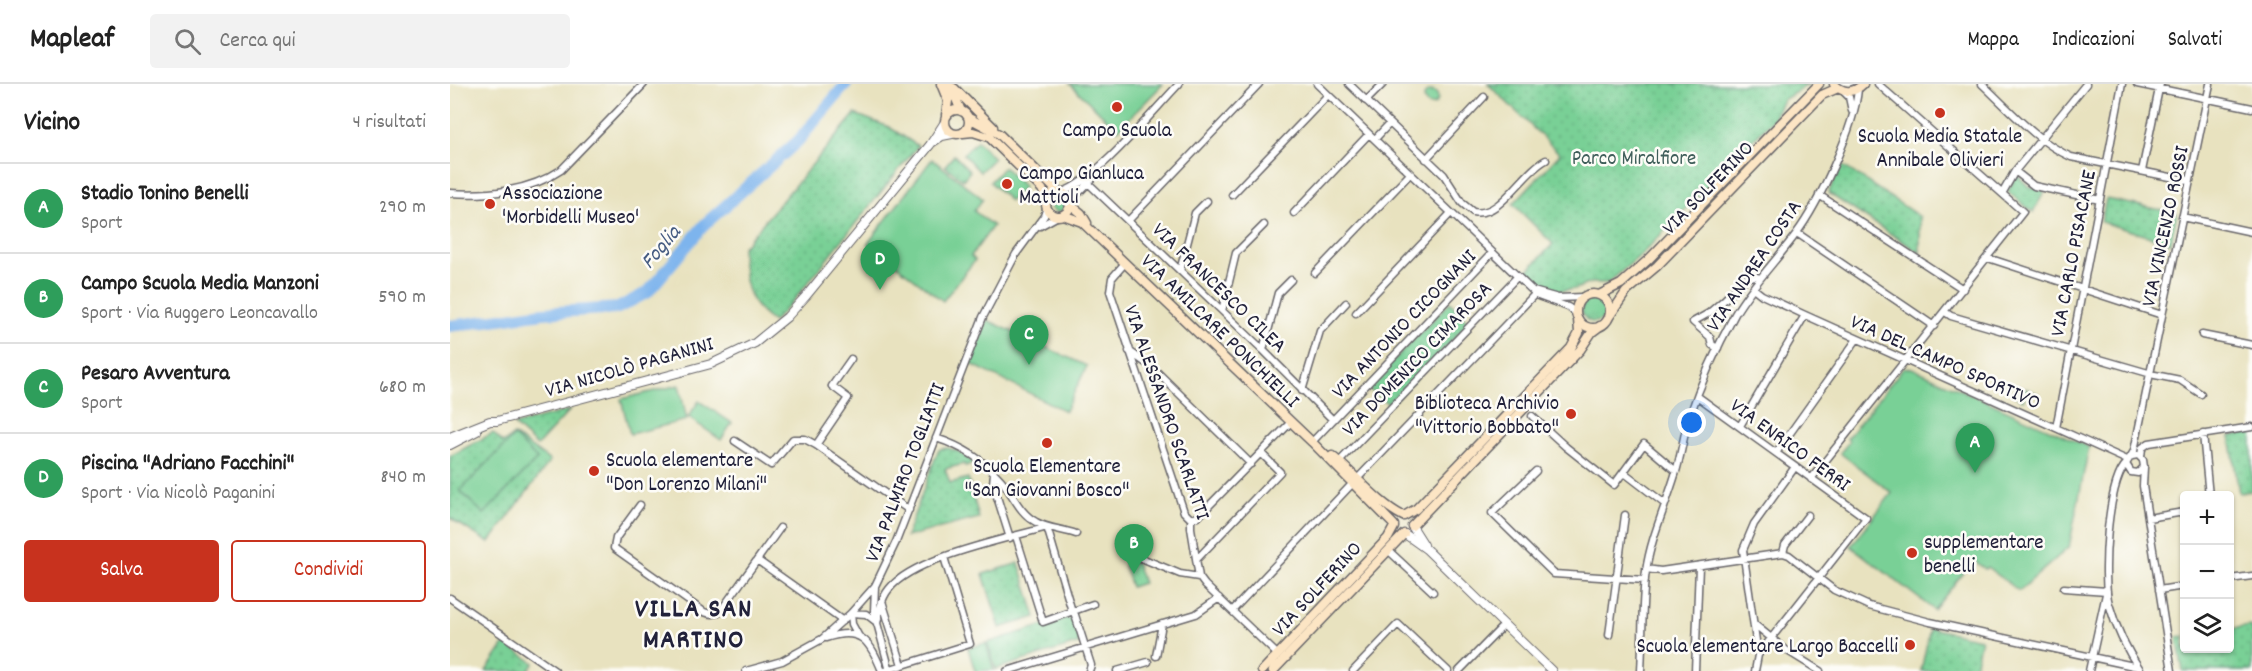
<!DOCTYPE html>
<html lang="it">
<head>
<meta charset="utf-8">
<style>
  body { margin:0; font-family:Dekko,sans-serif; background:#f2f2f2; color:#222 }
  .controls { position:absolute; right:18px; bottom:18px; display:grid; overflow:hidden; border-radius:6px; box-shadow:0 2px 4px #0004 }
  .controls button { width:54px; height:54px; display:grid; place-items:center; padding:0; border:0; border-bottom:2px solid #e0e0e0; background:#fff; color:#222; font:30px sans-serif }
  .you { position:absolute; left:1242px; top:339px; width:21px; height:21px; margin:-15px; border:4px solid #fff; border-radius:50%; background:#1a73e8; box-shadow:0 0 0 9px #1a73e833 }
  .badge { display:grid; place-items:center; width:39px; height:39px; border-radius:50%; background:#c8321e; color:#fff; font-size:20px; font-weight:700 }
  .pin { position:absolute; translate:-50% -50px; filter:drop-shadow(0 2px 3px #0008) }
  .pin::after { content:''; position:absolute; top:32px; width:21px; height:18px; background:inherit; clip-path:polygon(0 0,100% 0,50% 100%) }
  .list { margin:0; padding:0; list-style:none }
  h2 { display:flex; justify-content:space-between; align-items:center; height:78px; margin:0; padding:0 24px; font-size:26px }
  h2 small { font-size:20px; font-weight:400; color:#767676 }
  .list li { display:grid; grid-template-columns:39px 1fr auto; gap:18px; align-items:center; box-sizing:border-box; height:90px; padding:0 24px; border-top:2px solid #e0e0e0 }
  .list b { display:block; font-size:22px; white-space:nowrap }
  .list p { margin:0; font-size:20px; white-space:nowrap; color:#767676 }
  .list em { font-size:20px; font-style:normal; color:#767676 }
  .actions { display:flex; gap:12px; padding:18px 24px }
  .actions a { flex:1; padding:14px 0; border:2px solid #c8321e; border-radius:6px; text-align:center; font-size:21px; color:#c8321e }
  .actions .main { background:#c8321e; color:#fff }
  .icon { flex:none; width:33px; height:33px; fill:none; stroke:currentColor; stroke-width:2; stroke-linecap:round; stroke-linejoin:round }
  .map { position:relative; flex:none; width:1802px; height:587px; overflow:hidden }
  header { display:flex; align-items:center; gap:36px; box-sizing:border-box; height:84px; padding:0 30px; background:#fff; border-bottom:2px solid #e0e0e0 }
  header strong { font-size:28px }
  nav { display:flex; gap:33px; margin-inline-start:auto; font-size:21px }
  .search { width:420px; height:54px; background:#f2f2f2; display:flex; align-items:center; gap:15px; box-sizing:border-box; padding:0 21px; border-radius:6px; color:#767676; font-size:22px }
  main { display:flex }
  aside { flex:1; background:#fff }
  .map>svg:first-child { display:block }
</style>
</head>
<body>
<header>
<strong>Mapleaf</strong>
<div class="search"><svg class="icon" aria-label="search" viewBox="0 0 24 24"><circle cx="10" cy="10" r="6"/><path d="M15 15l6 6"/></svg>Cerca qui</div>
<nav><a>Mappa</a><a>Indicazioni</a><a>Salvati</a></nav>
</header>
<main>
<aside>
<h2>Vicino<small>4 risultati</small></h2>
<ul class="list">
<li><span class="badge" style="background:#2e9e5b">A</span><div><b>Stadio Tonino Benelli</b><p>Sport</p></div><em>290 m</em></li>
<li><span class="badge" style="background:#2e9e5b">B</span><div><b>Campo Scuola Media Manzoni</b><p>Sport · Via Ruggero Leoncavallo</p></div><em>590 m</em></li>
<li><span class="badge" style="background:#2e9e5b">C</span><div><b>Pesaro Avventura</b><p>Sport</p></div><em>680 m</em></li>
<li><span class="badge" style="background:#2e9e5b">D</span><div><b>Piscina &quot;Adriano Facchini&quot;</b><p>Sport · Via Nicolò Paganini</p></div><em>840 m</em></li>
</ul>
<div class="actions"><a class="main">Salva</a><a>Condividi</a></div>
</aside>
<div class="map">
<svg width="1802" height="587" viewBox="0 0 1802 587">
  <defs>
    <pattern id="grass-tufts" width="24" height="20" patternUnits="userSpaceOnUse" patternTransform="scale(1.5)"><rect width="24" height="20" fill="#79d096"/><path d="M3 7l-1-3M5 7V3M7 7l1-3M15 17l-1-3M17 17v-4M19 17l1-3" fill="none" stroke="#68b282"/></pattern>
    <pattern id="park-dots" width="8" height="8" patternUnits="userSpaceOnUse" patternTransform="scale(1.5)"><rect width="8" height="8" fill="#79d096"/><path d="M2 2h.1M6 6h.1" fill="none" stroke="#68b282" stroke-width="1.8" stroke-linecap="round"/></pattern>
  </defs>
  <rect width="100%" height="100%" fill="#fdfcf7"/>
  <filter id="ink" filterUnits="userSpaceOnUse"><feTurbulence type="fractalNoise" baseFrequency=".0167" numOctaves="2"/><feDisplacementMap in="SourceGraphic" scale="12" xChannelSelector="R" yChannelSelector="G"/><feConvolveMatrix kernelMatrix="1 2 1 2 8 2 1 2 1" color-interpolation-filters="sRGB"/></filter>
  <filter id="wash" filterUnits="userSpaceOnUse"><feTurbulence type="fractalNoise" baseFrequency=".008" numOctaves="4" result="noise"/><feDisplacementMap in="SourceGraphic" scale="24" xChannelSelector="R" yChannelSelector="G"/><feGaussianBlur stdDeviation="1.35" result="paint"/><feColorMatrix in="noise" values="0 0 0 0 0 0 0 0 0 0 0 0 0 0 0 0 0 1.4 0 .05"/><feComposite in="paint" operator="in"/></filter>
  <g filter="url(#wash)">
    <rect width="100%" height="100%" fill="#e8e2bf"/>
    <path fill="url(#grass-tufts)" stroke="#4e7968" stroke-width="1.5" d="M600 120a8 8 0 1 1 16 0a8 8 0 1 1-16 0Z
      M1132 226a12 12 0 1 1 24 0a12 12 0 1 1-24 0Z"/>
    <path fill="url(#park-dots)" stroke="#4e7968" stroke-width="1.5" d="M1038,0H1359L1333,16L1323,35L1193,169L1158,199H1140L1125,205L1107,207L1091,200L1077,187L1103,160L1063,120L1110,70Z
      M974 14a7 7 0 1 1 14 0a7 7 0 1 1-14 0Z
      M405,30L439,43L468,62L344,216L323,238C296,220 293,196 292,164Z
      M504,71L520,87L513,96L495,82Z
      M1392,81L1470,133V169L1378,109Z
      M1566,90L1578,102L1595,107L1583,128L1558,108Z
      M1656,115L1727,129L1721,159L1651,138Z
      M1000,218L1019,239L940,321L917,304Z
      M1566,301L1589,310L1588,312L1577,307L1573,316L1565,312Z
      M120,326L87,362L64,341Z
      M43,349L53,359L64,351L100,377L39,459L0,434V372Z
      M1802,349V407L1789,409L1780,352Z
      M498,364L507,367L525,379L515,382L514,380L495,385L500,399L518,394L529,434L456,453L487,369L490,365Z
      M569,479L586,533L550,544L533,490Z
      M616,534L622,536L630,559L546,585L537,559Z
      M1802,542V587H1733L1727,553L1734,552V564H1780V545Z
      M1480,544L1531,555L1524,587H1471Z
      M55,559L84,579L78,587H36Z"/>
    <path fill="#79d096" stroke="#4e7968" stroke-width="1.5" d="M620,0H713L668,46Z
      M527,57L544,74L530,88L513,70Z
      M482,75L533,115L524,127L543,142L521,172L525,176L493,217L418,159Z
      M554,83L574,103L560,117L540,98Z
      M537,236L637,282L615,327L521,280Z
      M1453,284H1462L1639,363L1619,463L1569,507L1537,483L1535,485L1523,476L1484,526L1401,462L1442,409L1390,369L1399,358L1397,354Z
      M229,301L237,336L180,350L171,315Z
      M249,317L282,339L271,356L238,333Z
      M64,352L87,375L34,430L10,407Z
      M686,478L693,499L681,503L674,481Z
      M536,559L544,586L525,587L518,564Z"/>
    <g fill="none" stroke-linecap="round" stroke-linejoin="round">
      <path stroke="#7db4ed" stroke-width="12" d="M0,242L93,229L168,224L198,208L255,140L348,57L396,0"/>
    </g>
  </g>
  <g filter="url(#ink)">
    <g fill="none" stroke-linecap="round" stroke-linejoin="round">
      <defs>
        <path id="minor" d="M867,0L1088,212L1118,223L1126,229
          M899,0L994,91L1012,119L1023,128C1051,134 1072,88 1096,76
          M1532,0C1560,26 1586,57 1621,73L1740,97
          M1687,0L1802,24
          M1393,7L1399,13L1402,27
          M916,17L933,0
          M925,55L939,40
          M976,75L1034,13
          M1565,87L1584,102L1650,116
          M1692,87L1710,0
          M634,95L813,266L883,336
          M612,108C645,98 703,27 729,0
          M1553,108L1565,87L1636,0
          M0,109C37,112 80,107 111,86L194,0
          M782,111L878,11
          M1369,111L1513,205
          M620,118L645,92L647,86
          M844,129L919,50
          M1732,133L1802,148
          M678,137L809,0
          M590,142L608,132
          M1347,149L1484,242
          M1538,174L1712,231
          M675,179L662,194L660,207L734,428L741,435V444L749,493L755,501L828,571
          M730,187L745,129L757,117
          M865,189L960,90
          M1303,204L1312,211L1355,231L1677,376
          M1083,207L1108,214L1133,213
          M772,227L786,169L814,141
          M1495,228L1501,232L1705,291L1730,296L1751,310
          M906,229L1001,129
          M1752,251L1802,261
          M1268,264L1262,261L1260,253L1243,238L1259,229L1274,216L1296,194L1304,192L1310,194
          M813,266L828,209L841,196
          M679,267L703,284L801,380
          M401,275L382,302L398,314L366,361L459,426
          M852,307L870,247L896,219
          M1247,312L1416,434L1308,571
          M1082,332L1116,363L1164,401L1194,360L1226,387
          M1290,342L1355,231
          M1606,344L1672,0
          M1753,350L1759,412
          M486,354C511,362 533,375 551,396C563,410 569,429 586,438C598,445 613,445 626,450
          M285,357L321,381L343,355H355L366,361
          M862,358L1042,169
          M1326,369L1407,255
          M1682,372L1688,371L1693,376L1694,383L1688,389L1681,388L1676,380L1684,367L1760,0
          M1691,373L1692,364L1699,359L1802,343
          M889,378L1067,193
          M1676,380C1657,399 1652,495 1659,520C1666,545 1676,565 1691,587
          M1694,383L1693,402L1722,587
          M1086,387L1042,429L1104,490L1195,496
          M544,389L543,400L560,454
          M1172,391L1176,390L1215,420
          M908,394L1085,210
          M1361,395L1573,128L1428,0
          M190,421L166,454L164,464L254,528C262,531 266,531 272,525L330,444
          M1698,434L1734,428
          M741,435L748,433L841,338
          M597,443L621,524L625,531L641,581L639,587
          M566,452L593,538L643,520
          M672,466L730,490L749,493
          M938,466L983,508
          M1333,469L1335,461L1358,431
          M747,475L830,388L811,369
          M307,476L393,537
          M1196,485L1211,487L1333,469L1339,471L1384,506L1419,522L1480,538L1688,583
          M1780,495L1802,492
          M425,502L424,528L440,587
          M1614,504L1657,507
          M1709,506L1734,502
          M0,514L105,587
          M432,517L452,581
          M782,527L902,400
          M401,529L416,530L425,537
          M401,529L402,540L408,551
          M427,540C429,527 431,515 439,505C464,473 557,455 597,443
          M1304,540L1336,566L1370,587
          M1159,551L1175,431
          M376,554C411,542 420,557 432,587
          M706,572L712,540
          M296,587L332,577L372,555L401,529L425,502L446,458L533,233L566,170L594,132L597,123
          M434,587L520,560L494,473
          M557,587L746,530L769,514
          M667,587L698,578
          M903,587L948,540L998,587
          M1009,587L1054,541
          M1191,587C1193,554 1191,519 1196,487C1201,453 1215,424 1225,391C1231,373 1233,353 1239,334C1251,298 1267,263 1285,230C1302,201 1326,177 1346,150C1369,119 1405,43 1408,5
          M1245,587L1249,482
          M1305,587L1308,571L1293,466L1304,440L1345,383
          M1639,587L1656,510"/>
        <path id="tertiary" d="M483,58L492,52L502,50
          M0,353L40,337H47L261,280L305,259L337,233L356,212L480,61L495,38
          M0,361L27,347
          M962,442L974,461
          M955,450L976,465L1102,587"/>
        <path id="secondary" d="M491,0L498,17L496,31
          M497,0L505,5L543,43
          M1384,0C1393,10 1404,9 1413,0
          M497,4L506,15L511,27
          M495 38a12 12 0 1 1 24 0a12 12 0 1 1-24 0Z
          M519,34L549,50L608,108
          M513,49L523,48L539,53L592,105L597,116
          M596 120a12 12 0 1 1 24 0a12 12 0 1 1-24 0Z
          M621,121L631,129L637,139
          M613,131L632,138L862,358L944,441
          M1126 227a17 17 0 1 1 34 0a17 17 0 1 1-34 0Z
          M1149,211L1171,200L1199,175L1369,0
          M1159,233L1176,208L1207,182L1372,11L1388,4
          M882,372C906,391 926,418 953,432
          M954,432L966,425L1121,264L1129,249L1128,235
          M962,442L1130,266L1142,248L1150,242
          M812,587L938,454L944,443
          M823,587L954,450"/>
      </defs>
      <use href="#minor" stroke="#676569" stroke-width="9"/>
      <use href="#tertiary" stroke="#676569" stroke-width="10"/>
      <use href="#secondary" stroke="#676569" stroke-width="11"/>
      <use href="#minor" stroke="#fff" stroke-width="6"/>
      <use href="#tertiary" stroke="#fff" stroke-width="8"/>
      <use href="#secondary" stroke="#fce5c4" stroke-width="8"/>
    </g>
  </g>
  <g fill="#c8321e" stroke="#fdfcf7" stroke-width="2">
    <circle cx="667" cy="23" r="6"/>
    <circle cx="1490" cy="29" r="6"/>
    <circle cx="557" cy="100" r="6"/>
    <circle cx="40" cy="120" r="6"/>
    <circle cx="1121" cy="330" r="6"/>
    <circle cx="597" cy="359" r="6"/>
    <circle cx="144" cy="387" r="6"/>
    <circle cx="1462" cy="469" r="6"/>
    <circle cx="1460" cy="561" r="6"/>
  </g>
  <g text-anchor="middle" stroke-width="5" stroke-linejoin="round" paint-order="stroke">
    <g font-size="21" fill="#22223b" stroke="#fdfcf7" text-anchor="start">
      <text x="667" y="52" text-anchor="middle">Campo Scuola</text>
      <text x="1490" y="58" text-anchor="middle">Scuola Media Statale<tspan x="1490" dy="24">Annibale Olivieri</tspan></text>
      <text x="569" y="95">Campo Gianluca<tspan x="569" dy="24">Mattioli</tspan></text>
      <text x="52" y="115">Associazione<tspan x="52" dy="24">'Morbidelli Museo'</tspan></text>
      <text x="1109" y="325" text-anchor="end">Biblioteca Archivio<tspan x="1109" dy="24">"Vittorio Bobbato"</tspan></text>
      <text x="156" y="382">Scuola elementare<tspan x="156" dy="24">"Don Lorenzo Milani"</tspan></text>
      <text x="597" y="388" text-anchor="middle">Scuola Elementare<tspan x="597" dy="24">"San Giovanni Bosco"</tspan></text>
      <text x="1474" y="464">supplementare<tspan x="1474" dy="24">benelli</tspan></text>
      <text x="1448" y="568" text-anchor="end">Scuola elementare Largo Baccelli</text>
    </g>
    <g font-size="21" fill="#405f5b" stroke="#fdfcf7">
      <text x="1184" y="80">Parco Miralfiore</text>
    </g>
    <g font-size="21" fill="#22223b" stroke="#fdfcf7">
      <text transform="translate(1257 103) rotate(-46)" y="7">VIA SOLFERINO</text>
      <text transform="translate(1714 142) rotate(-78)" y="7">VIA VINCENZO ROSSI</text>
      <text transform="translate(1622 169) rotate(-79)" y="7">VIA CARLO PISACANE</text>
      <text transform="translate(1303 181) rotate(-56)" y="7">VIA ANDREA COSTA</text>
      <text transform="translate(770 203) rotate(44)" y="7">VIA FRANCESCO CILEA</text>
      <text transform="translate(953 239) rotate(-46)" y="7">VIA ANTONIO CICOGNANI</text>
      <text transform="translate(771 246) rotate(44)" y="7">VIA AMILCARE PONCHIELLI</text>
      <text transform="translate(966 274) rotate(-46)" y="7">VIA DOMENICO CIMAROSA</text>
      <text transform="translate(1496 277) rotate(24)" y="7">VIA DEL CAMPO SPORTIVO</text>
      <text transform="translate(179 282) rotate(-16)" y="7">VIA NICOLÒ PAGANINI</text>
      <text transform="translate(718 328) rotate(71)" y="7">VIA ALESSANDRO SCARLATTI</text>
      <text transform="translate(1341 360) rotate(36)" y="7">VIA ENRICO FERRI</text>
      <text transform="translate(454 388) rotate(-69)" y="7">VIA PALMIRO TOGLIATTI</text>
      <text transform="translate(866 504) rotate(-47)" y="7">VIA SOLFERINO</text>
    </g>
    <g font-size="22" font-style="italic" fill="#465c82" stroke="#fdfcf7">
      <text transform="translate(209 162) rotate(-50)" y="8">Foglia</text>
    </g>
    <g font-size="27" font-weight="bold" letter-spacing="1.5" fill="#22223b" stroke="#fdfcf7">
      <text x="244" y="532">VILLA SAN<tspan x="244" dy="31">MARTINO</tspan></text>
    </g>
  </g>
</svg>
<div class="controls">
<button>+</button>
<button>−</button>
<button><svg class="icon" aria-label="layers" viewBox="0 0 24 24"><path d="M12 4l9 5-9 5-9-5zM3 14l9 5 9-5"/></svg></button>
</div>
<div class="you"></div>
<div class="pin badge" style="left:1525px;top:389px;background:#2e9e5b">A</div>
<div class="pin badge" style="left:684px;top:490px;background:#2e9e5b">B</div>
<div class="pin badge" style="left:579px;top:281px;background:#2e9e5b">C</div>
<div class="pin badge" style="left:430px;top:206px;background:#2e9e5b">D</div>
</div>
</main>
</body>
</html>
